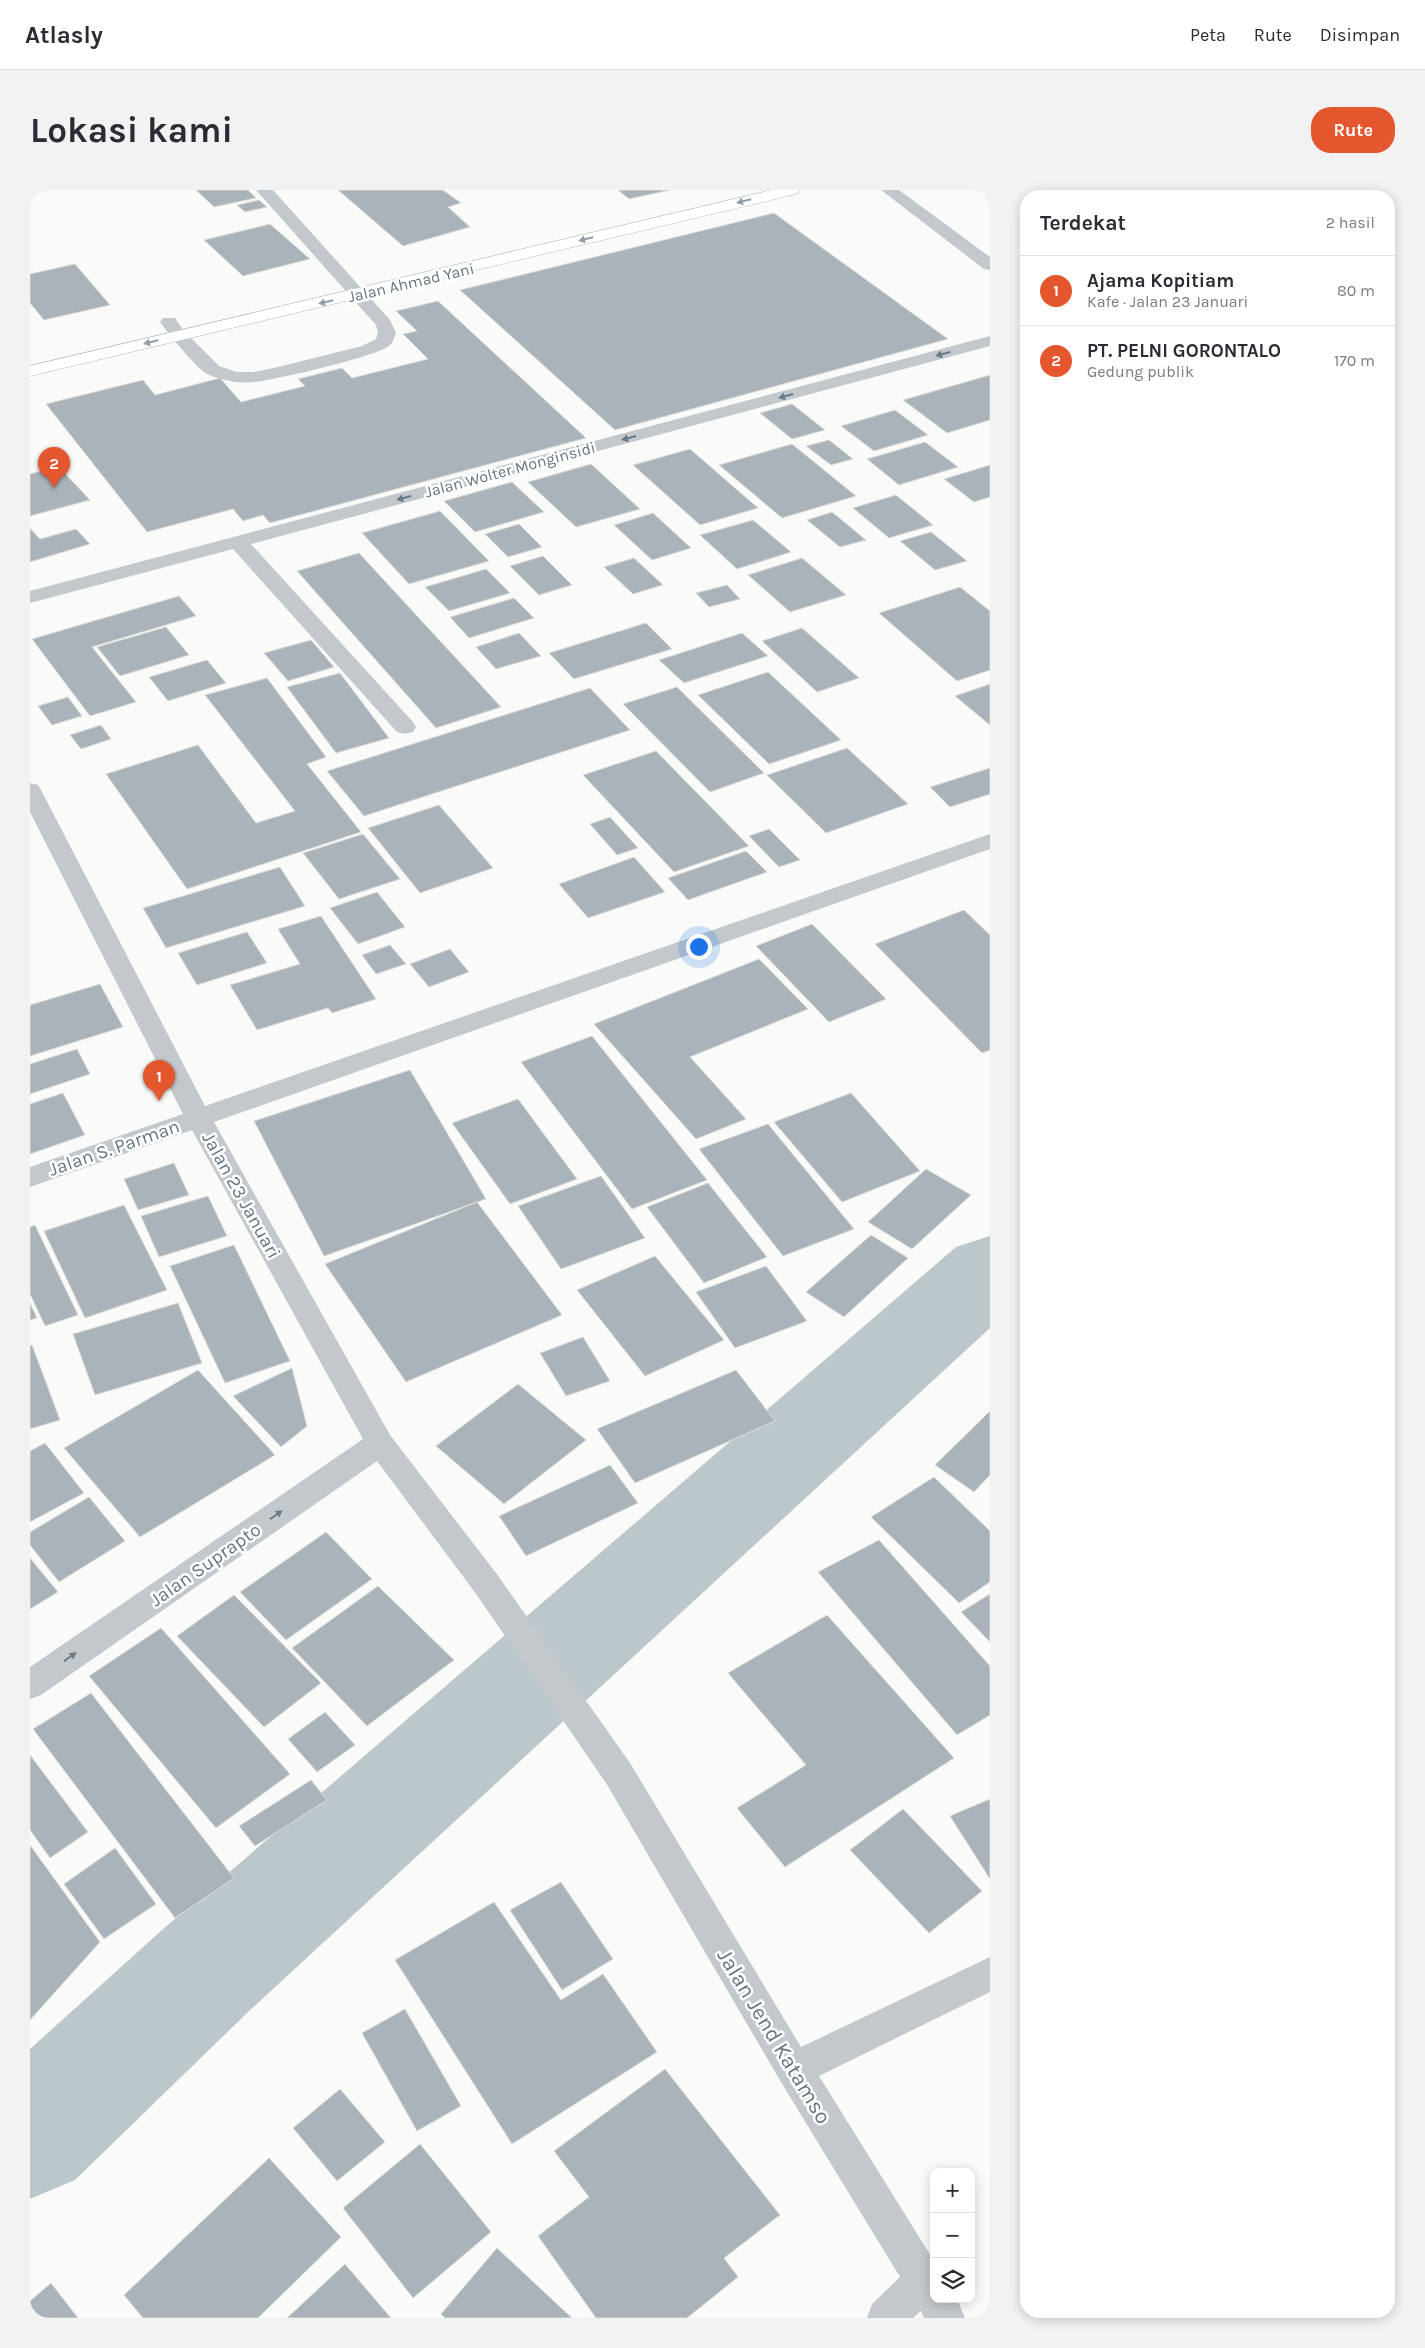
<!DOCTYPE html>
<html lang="id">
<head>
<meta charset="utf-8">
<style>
  body { margin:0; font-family:Karla,sans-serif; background:#f2f2f3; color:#2b2b33 }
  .controls { position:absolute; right:15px; bottom:15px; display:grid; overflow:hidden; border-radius:10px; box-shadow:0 2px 12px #0003 }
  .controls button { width:45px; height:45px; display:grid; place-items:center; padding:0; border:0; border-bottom:1px solid #e1e1e2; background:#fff; color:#2b2b33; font:25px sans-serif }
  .you { position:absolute; left:668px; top:756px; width:18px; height:18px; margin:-12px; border:4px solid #fff; border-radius:50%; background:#1a73e8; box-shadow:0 0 0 8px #1a73e833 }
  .badge { display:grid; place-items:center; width:32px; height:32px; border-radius:50%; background:#e4572e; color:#fff; font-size:16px; font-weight:700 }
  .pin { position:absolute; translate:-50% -41px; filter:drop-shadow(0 1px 2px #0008) }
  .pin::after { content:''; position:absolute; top:26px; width:18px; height:15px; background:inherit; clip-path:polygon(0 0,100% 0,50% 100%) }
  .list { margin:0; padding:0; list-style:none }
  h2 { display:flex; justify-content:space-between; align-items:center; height:65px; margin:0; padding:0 20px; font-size:21px }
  h2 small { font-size:16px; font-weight:400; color:#7c7c81 }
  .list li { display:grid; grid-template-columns:32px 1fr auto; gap:15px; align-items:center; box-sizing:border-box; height:70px; padding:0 20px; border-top:1px solid #e1e1e2 }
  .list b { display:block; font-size:19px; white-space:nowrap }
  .list p { margin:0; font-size:16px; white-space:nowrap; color:#7c7c81 }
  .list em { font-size:16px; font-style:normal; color:#7c7c81 }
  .icon { flex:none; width:28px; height:28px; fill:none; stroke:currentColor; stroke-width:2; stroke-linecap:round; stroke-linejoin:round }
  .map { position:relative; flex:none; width:960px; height:2128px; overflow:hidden; border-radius:20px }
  header { display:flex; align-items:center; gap:30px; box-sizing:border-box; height:70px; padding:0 25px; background:#fff; border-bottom:1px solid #e1e1e2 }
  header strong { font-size:24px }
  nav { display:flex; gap:28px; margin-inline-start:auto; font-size:18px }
  .intro { display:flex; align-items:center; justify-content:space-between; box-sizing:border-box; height:120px; padding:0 30px }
  h1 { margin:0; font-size:35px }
  .button { padding:12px 22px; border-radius:20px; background:#e4572e; color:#fff; font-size:18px; font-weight:700 }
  main { display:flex; gap:30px; padding:0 30px }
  aside { flex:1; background:#fff; border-radius:20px; box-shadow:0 2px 12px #0003 }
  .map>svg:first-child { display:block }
</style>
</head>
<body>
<header>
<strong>Atlasly</strong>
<nav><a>Peta</a><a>Rute</a><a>Disimpan</a></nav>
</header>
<div class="intro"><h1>Lokasi kami</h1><a class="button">Rute</a></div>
<main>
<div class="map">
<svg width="960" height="2128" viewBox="0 0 960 2128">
  <rect width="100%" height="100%" fill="#fafaf8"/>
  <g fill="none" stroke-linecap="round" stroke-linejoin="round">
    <path fill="#bbc7cb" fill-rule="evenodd" d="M960,1046V1138L218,1822L45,1990L0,2009V1859L132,1740L926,1057Z"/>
  </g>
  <path fill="#aab3b9" stroke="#dcdcda" d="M166,0H218L226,8L184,17Z
    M308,0H413L431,13L418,17L440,37L373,56Z
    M588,0H640L599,9Z
    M229,10L237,17L215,22L207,15Z
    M744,23L918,149L585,240L430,100Z
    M240,34L280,69L213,86L174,50Z
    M45,74L80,115L14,130L0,113V84Z
    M408,111L556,248L240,333L233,325L213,331L203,319L117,342L16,214L113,190L125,205L190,188L211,212L275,196L268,189L312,178L322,188L398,169L373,144L387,141L366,121Z
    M960,185V230L917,243L873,210Z
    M762,214L795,240L762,249L730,223Z
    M865,220L898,245L844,261L811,236Z
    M799,250L823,269L801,275L776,256Z
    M895,252L928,277L869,295L837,269Z
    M762,254L826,306L752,328L689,275Z
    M660,259L728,318L670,335L603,275Z
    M561,274L610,319L546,337L498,292Z
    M960,275V307L944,312L914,289Z
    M28,276L60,310L0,326V284Z
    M482,292L514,322L445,342L414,311Z
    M866,305L903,335L859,348L823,318Z
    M410,321L459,371L379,394L332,343Z
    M802,322L836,350L810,357L777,330Z
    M623,323L661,358L622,370L584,335Z
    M723,330L761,362L707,379L670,345Z
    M489,334L512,357L478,367L455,344Z
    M0,338L10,349L46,339L60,354L0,372Z
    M901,342L937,371L905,380L870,351Z
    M329,363L471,517L406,538L267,381Z
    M513,366L542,395L509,405L480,376Z
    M604,368L633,395L603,404L574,377Z
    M772,368L816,405L760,422L718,385Z
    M456,379L480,403L419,421L395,397Z
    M697,395L710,409L679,417L666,403Z
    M930,397L960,421V480L927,491L849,423Z
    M149,406L166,426L62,457L106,512L60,526L2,449Z
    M484,408L504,428L439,448L420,427Z
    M616,433L642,459L544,489L519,463Z
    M136,437L159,465L90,486L67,457Z
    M772,438L829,488L787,502L732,451Z
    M489,443L511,466L466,479L446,457Z
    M712,443L738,466L654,493L629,470Z
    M281,450L304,477L258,491L234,463Z
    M177,470L196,493L138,511L119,487Z
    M738,482L811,550L739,574L668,505Z
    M310,483L359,548L306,563L257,497Z
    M237,488L296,567L277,574L331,642L157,699L76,584L168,555L226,633L265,621L175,505Z
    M960,494V535L925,506Z
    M647,497L734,583L680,602L593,514Z
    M560,498L600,540L334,626L297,581Z
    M38,507L52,526L22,535L8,516Z
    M71,535L81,549L51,559L40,545Z
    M817,558L878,614L796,643L737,585Z
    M626,561L719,656L644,682L553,585Z
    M960,578V604L920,617L900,597Z
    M409,615L463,678L390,703L338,638Z
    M580,627L608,658L587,665L560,634Z
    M739,639L770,670L749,677L719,646Z
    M333,644L370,689L309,709L273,663Z
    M716,661L737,682L658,710L638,688Z
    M604,667L635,702L558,728L529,694Z
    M250,677L275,716L136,758L113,718Z
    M347,702L375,737L328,754L300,718Z
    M934,720L960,745V860L952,863L845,754Z
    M291,726L346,809L302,823L298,818L227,840L200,795L270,774L248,739Z
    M782,734L856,809L799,832L726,756Z
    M217,742L237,773L167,795L148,763Z
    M360,755L376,774L346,784L332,765Z
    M420,759L439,782L399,797L380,774Z
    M729,769L778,819L660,867L716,929L666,949L564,834Z
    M70,794L93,837L0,866V815Z
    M562,846L677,990L602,1019L491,872Z
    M47,859L60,884L0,904V874Z
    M380,880L456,1009L294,1066L224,931Z
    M33,903L55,945L0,964V914Z
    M821,903L890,981L812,1012L744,932Z
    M488,909L547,989L480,1014L422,933Z
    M738,934L824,1039L753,1066L669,959Z
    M144,973L159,1005L108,1020L94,989Z
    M896,979L941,1005L882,1059L838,1032Z
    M571,986L615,1048L531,1079L488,1016Z
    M678,993L737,1067L674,1093L617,1017Z
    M178,1006L197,1046L129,1067L111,1026Z
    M447,1012L532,1125L376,1192L295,1074Z
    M94,1015L137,1100L55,1128L14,1041Z
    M5,1035L48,1125L15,1136L0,1104V1037Z
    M841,1045L878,1068L814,1127L776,1102Z
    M204,1055L260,1171L195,1193L140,1076Z
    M625,1066L694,1150L615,1186L547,1100Z
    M736,1076L777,1131L705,1158L666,1102Z
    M0,1113L7,1128L0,1130Z
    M148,1113L172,1173L65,1205L43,1144Z
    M553,1147L580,1191L536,1206L510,1163Z
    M2,1155L30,1230L0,1239V1156Z
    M262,1178L277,1236L251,1257L203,1206Z
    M168,1180L245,1265L110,1347L34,1258Z
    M706,1180L745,1231L605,1293L567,1239Z
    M488,1194L556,1250L474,1314L406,1256Z
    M960,1221V1285L944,1302L905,1275Z
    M15,1253L54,1303L0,1332V1261Z
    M580,1275L608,1313L496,1366L469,1326Z
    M904,1287L960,1341V1392L929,1413L841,1327Z
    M59,1307L95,1351L29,1392L0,1355V1342Z
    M296,1342L342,1389L256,1450L210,1402Z
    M849,1350L960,1476V1525L927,1545L788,1382Z
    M0,1368L28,1402L0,1419Z
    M348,1396L424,1470L337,1536L262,1458Z
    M960,1404V1452L931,1422Z
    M204,1405L291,1493L234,1537L147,1446Z
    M797,1425L924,1568L755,1677L707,1618L776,1575L698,1483Z
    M131,1438L260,1584L186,1638L59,1486Z
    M61,1503L204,1688L145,1728L3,1539Z
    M295,1522L325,1555L287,1582L258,1549Z
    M0,1565L58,1642L20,1668L0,1640Z
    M281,1590L297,1610L225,1656L209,1636Z
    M960,1609V1689L920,1626Z
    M873,1619L952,1701L899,1743L820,1660Z
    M0,1655L70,1752L0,1830Z
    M85,1658L126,1714L74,1749L34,1694Z
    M531,1692L583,1769L532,1800L480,1720Z
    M464,1712L531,1810L573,1784L627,1862L482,1954L365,1770Z
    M375,1819L431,1916L387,1941L332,1843Z
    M635,1879L750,2025L694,2068L708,2087L657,2128H566L508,2046L559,2007L524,1961Z
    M310,1899L355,1952L307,1991L263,1938Z
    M390,1954L461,2042L383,2108L313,2018Z
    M239,1968L311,2047L228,2128H113L94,2105Z
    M467,2058L542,2128H415L411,2124Z
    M315,2074L361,2128H257Z
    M21,2093L48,2128H0V2111Z"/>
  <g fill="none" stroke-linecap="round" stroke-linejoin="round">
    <defs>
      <path id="highway" d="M742,0H770L768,3L762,5L0,186V176Z"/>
    </defs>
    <use href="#highway" stroke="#b4b9bd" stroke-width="1"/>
    <path fill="#c3c8cc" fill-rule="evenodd" d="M226,0H243L360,130L366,143C364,148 363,153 359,156C344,167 245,190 224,192C208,194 193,190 179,185C166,179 139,144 130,132L133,128H145L154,141L189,176L207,182H224L248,177L332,156L346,149L348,143L346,135Z
      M851,0H869L960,67V80L954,79Z
      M960,146V156L221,354L383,532L386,537L383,542L375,544L367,542L203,359L0,413V401Z
      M0,593L8,595L11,600L175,916L960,644V659L184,932L360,1245L466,1383L600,1573L771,1857L960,1767V1802L789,1886L904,2071V2109H927L935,2128H894L891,2121L883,2128H837L842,2114L870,2087L751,1892L576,1593L444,1401L347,1271L11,1505L0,1509V1477L333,1249L162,940L0,997V977L153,924L0,622Z"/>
    <use href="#highway" fill="#fff" fill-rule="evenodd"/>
  </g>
  <defs><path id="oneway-solid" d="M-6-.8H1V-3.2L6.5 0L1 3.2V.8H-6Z" transform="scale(1.25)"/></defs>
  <g fill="#939fa8">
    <use href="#oneway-solid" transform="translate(714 11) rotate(166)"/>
    <use href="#oneway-solid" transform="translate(556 49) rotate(166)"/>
    <use href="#oneway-solid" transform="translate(296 112) rotate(167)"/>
    <use href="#oneway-solid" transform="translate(121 152) rotate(166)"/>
  </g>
  <g fill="#6a7a87">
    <use href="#oneway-solid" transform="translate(913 164) rotate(165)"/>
    <use href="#oneway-solid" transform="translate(756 206) rotate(165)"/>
    <use href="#oneway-solid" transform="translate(599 248) rotate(165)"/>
    <use href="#oneway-solid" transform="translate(374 308) rotate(165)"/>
    <use href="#oneway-solid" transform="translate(246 1325) rotate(-35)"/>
    <use href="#oneway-solid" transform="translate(40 1467) rotate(-35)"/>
  </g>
  <g text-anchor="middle" stroke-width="5" stroke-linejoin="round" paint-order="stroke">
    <g font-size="16" fill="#657683" stroke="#fff">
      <text transform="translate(381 92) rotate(-13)" y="6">Jalan Ahmad Yani</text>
      <text transform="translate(480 279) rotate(-15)" y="6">Jalan Wolter Monginsidi</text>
    </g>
    <g font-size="19" fill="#657683" stroke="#fff">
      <text transform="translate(84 957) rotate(-19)" y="7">Jalan S. Parman</text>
      <text transform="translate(212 1005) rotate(61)" y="7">Jalan 23 Januari</text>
      <text transform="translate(175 1374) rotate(-35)" y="7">Jalan Suprapto</text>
    </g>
    <g font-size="22" fill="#657683" stroke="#fff">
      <text transform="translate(745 1846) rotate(59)" y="8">Jalan Jend Katamso</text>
    </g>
  </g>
</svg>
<div class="controls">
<button>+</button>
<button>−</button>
<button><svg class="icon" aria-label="layers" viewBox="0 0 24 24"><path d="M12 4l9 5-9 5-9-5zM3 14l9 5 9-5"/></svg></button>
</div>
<div class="you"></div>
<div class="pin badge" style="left:129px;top:911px">1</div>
<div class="pin badge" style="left:24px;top:298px">2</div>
</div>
<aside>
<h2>Terdekat<small>2 hasil</small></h2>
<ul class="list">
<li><span class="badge">1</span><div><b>Ajama Kopitiam</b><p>Kafe · Jalan 23 Januari</p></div><em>80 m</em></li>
<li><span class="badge">2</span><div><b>PT. PELNI GORONTALO</b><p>Gedung publik</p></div><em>170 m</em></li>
</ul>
</aside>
</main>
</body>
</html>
